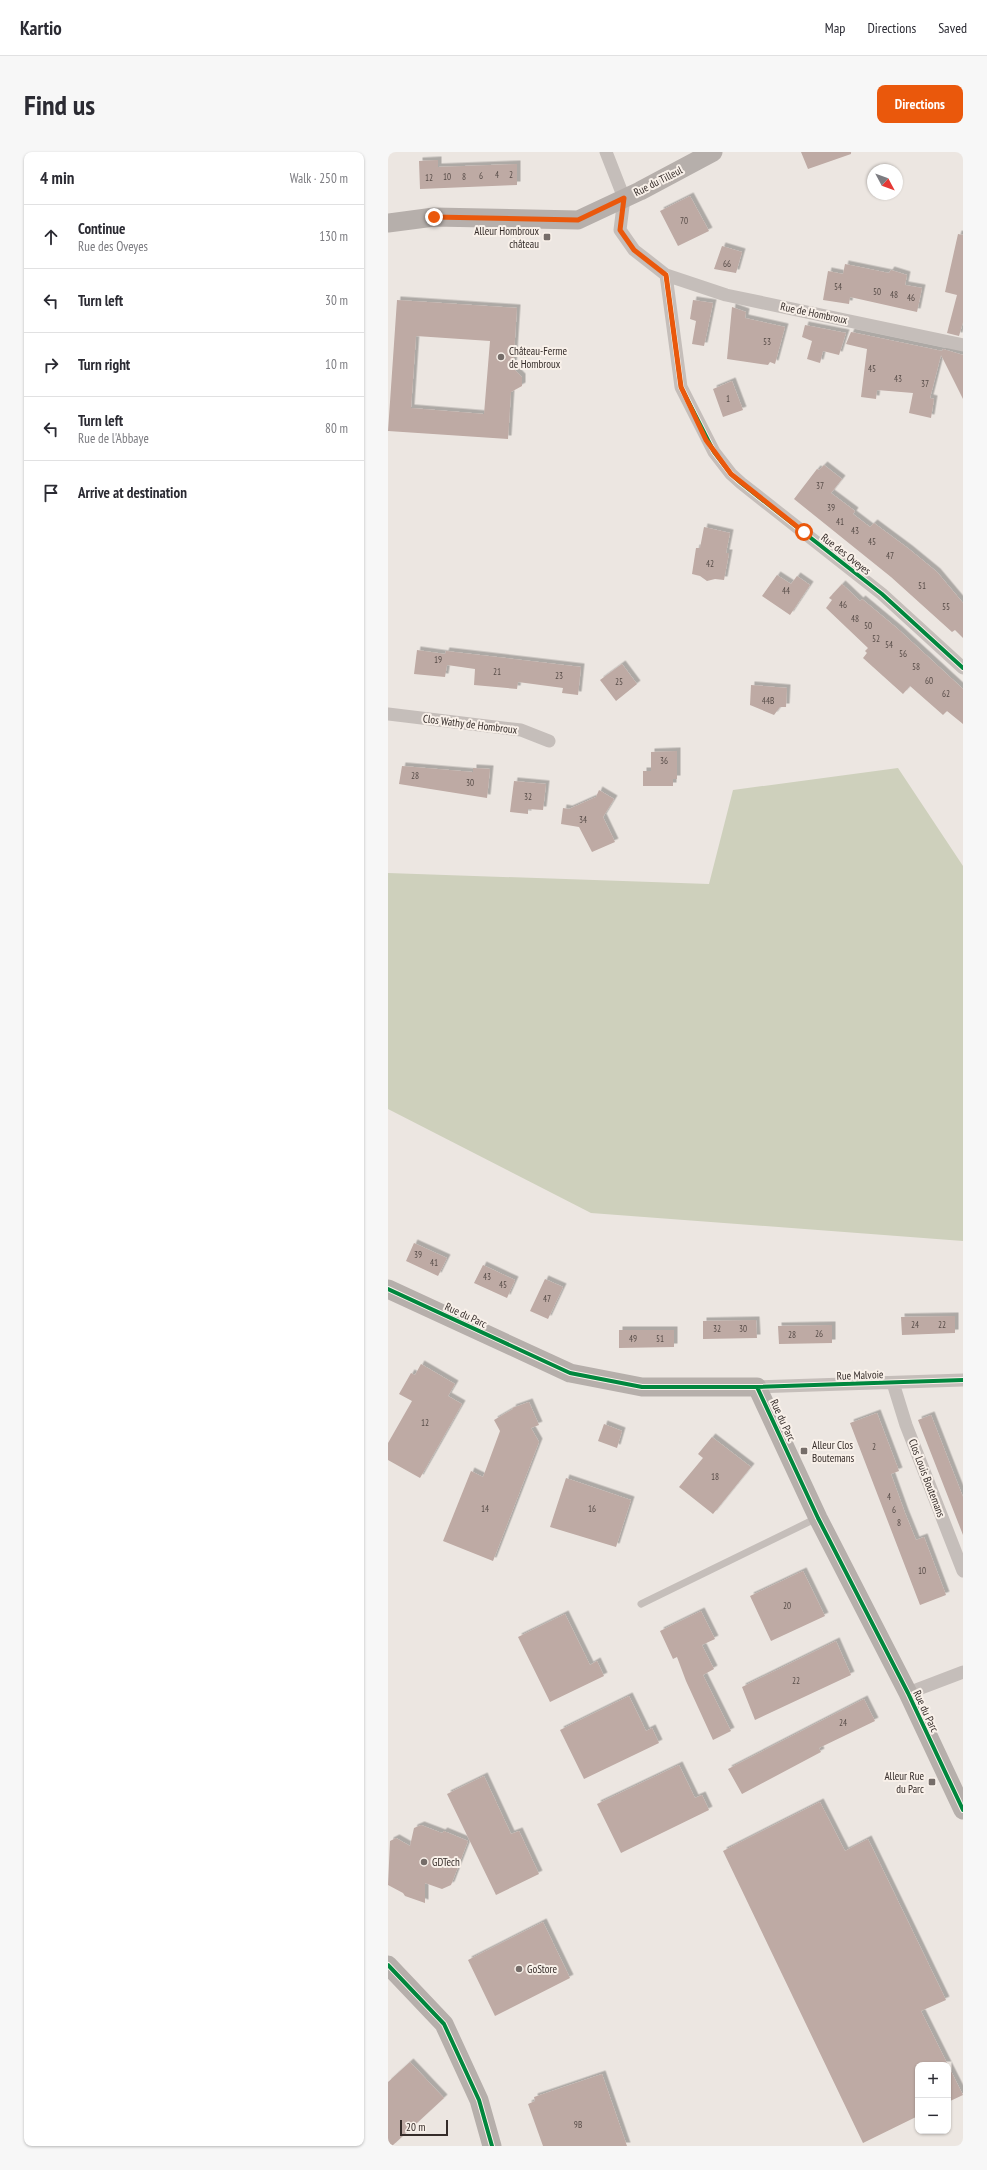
<!DOCTYPE html>
<html lang="en">
<head>
<meta charset="utf-8">
<style>
  body { margin:0; font-family:"PT Sans Narrow",sans-serif; background:#f7f7f7; color:#2b2b33 }
  .controls { position:absolute; right:12px; bottom:12px; display:grid; overflow:hidden; border-radius:8px; box-shadow:0 1px 3px #0004 }
  .controls button { width:36px; height:36px; display:grid; place-items:center; padding:0; border:0; border-bottom:1px solid #e1e1e2; background:#fff; color:#2b2b33; font:20px sans-serif }
  .compass { position:absolute; left:479px; top:12px; width:36px; height:36px; border-radius:50%; background:#fff; box-shadow:0 1px 3px #0004; rotate:131deg }
  .scale { position:absolute; left:12px; bottom:10px; width:48px; box-sizing:border-box; padding-left:4px; border:2px solid #352c29; border-top:0; font-size:11px; line-height:14px; white-space:nowrap; color:#352c29; -webkit-text-stroke:3px #f8f0e9; paint-order:stroke }
  .stop { position:absolute; width:12px; height:12px; margin:-9px; border:3px solid #ea580c; border-radius:50%; background:#fff }
  .stop.end { background:#ea580c; border-color:#fff; box-shadow:0 1px 4px #0008 }
  .list { margin:0; padding:0; list-style:none }
  h2 { display:flex; justify-content:space-between; align-items:center; height:52px; margin:0; padding:0 16px; font-size:17px }
  h2 small { font-size:13px; font-weight:400; color:#7c7c81 }
  .list li { display:grid; grid-template-columns:26px 1fr auto; gap:12px; align-items:center; box-sizing:border-box; height:64px; padding:0 16px; border-top:1px solid #e1e1e2 }
  .list b { display:block; font-size:15px; white-space:nowrap }
  .list p { margin:0; font-size:13px; white-space:nowrap; color:#7c7c81 }
  .list em { font-size:13px; font-style:normal; color:#7c7c81 }
  .icon { flex:none; width:22px; height:22px; fill:none; stroke:currentColor; stroke-width:2; stroke-linecap:round; stroke-linejoin:round }
  .map { position:relative; flex:none; width:575px; height:1994px; overflow:hidden; border-radius:8px }
  header { display:flex; align-items:center; gap:24px; box-sizing:border-box; height:56px; padding:0 20px; background:#fff; border-bottom:1px solid #e1e1e2 }
  header strong { font-size:19px }
  nav { display:flex; gap:22px; margin-inline-start:auto; font-size:14px }
  .intro { display:flex; align-items:center; justify-content:space-between; box-sizing:border-box; height:96px; padding:0 24px }
  h1 { margin:0; font-size:28px }
  .button { padding:10px 18px; border-radius:8px; background:#ea580c; color:#fff; font-size:14px; font-weight:700 }
  main { display:flex; gap:24px; padding:0 24px }
  aside { flex:1; background:#fff; border-radius:8px; box-shadow:0 1px 3px #0004 }
  .map>svg:first-child { display:block }
</style>
</head>
<body>
<header>
<strong>Kartio</strong>
<nav><a>Map</a><a>Directions</a><a>Saved</a></nav>
</header>
<div class="intro"><h1>Find us</h1><a class="button">Directions</a></div>
<main>
<aside>
<h2>4 min<small>Walk · 250 m</small></h2>
<ul class="list">
<li><svg class="icon" aria-label="ahead" viewBox="0 0 24 24"><path d="M12 20V5M6 11l6-6 6 6"/></svg><div><b>Continue</b><p>Rue des Oveyes</p></div><em>130 m</em></li>
<li><svg class="icon" aria-label="left" viewBox="0 0 24 24"><path d="M17 20v-9H6M10 6l-5 5 5 5"/></svg><div><b>Turn left</b></div><em>30 m</em></li>
<li><svg class="icon" aria-label="right" viewBox="0 0 24 24"><path d="M7 20v-9h11M14 6l5 5-5 5"/></svg><div><b>Turn right</b></div><em>10 m</em></li>
<li><svg class="icon" aria-label="left" viewBox="0 0 24 24"><path d="M17 20v-9H6M10 6l-5 5 5 5"/></svg><div><b>Turn left</b><p>Rue de l'Abbaye</p></div><em>80 m</em></li>
<li><svg class="icon" aria-label="arrive" viewBox="0 0 24 24"><path d="M6 21V4h12l-3 4 3 4H6"/></svg><div><b>Arrive at destination</b></div></li>
</ul>
</aside>
<div class="map">
<svg width="575" height="1994" viewBox="0 0 575 1994">
  <defs>
    <filter id="shadow"><feDropShadow dx="3.5" dy="-3.5" stdDeviation="0" flood-color="#0004"/></filter>
  </defs>
  <rect width="100%" height="100%" fill="#ece6e1"/>
  <path fill="#ced0bc" d="M510,616L575,714V1089L203,1061L0,957V721L321,732L345,638Z"/>
  <path fill="#beaaa4" fill-rule="evenodd" filter="url(#shadow)" d="M413,0H463V2L420,17Z
    M50,8V15L129,12V33L32,37L31,9Z
    M302,44L321,79L290,94L272,59Z
    M570,82L575,83V170L571,184L559,181L569,143L557,140Z
    M334,94L354,100L348,121L326,117Z
    M457,112L501,121L503,118L519,123L517,133L534,136L529,160L462,145L461,152L435,148L440,119L455,122Z
    M9,148L129,156L125,216L134,225V234L123,240L120,287L0,279ZM28,184L102,189L96,262L23,256Z
    M305,148L325,151L316,194L304,192L308,169L302,167Z
    M344,155L358,160L357,166L397,175L387,212L382,210L380,213L339,207Z
    M417,173L458,181L451,203L435,199L432,211L419,207L424,189L414,185Z
    M463,180L554,199L555,197L575,203V247L553,203L542,246L546,247L543,266L521,261L525,241L489,238L488,247L473,245L479,197L458,192Z
    M344,229L355,258L335,265L325,237Z
    M436,313L454,327L443,341L467,359L465,362L482,375L486,371L521,397L549,420L575,451V486L567,478L564,480L503,425L406,347L429,317L431,318Z
    M316,375L342,381L338,401H341L336,428L327,427L319,429L312,424L304,422L308,396H312Z
    M389,423L403,432L409,424L422,433L402,463L374,444Z
    M454,432L472,449L474,447L510,477L575,537V572L559,559L555,563L522,534L515,542L475,506L479,501L477,499L480,496L438,456L444,448L441,446Z
    M29,498L57,502L58,499L193,515L190,543L174,541L175,536L130,530L129,537L86,533L87,517L59,513L57,525L26,522Z
    M234,512L249,532L228,549L212,528Z
    M363,533L399,536L398,555H392L386,563L362,553Z
    M289,599V627H285V634H255V619H263V600Z
    M14,614L85,620V616L102,617L99,646L11,632Z
    M126,629L158,632L155,658L140,657V662L122,660Z
    M211,638L226,647L215,665L227,690L204,700L191,675L173,672L175,656L181,657L208,645Z
    M26,1091L59,1106L50,1124L18,1109Z
    M95,1113L127,1128L119,1146L86,1131Z
    M157,1127L175,1135L160,1167L142,1159Z
    M567,1164V1181L514,1183L513,1165Z
    M368,1168L369,1186L315,1187V1169Z
    M444,1173V1191L391,1192L390,1174Z
    M231,1178H286V1195L231,1196Z
    M33,1212L67,1232L60,1244L74,1252L32,1326L0,1308V1291L24,1249L11,1242L23,1221L27,1223Z
    M141,1250L151,1273L143,1276L151,1290L105,1409L55,1389L83,1319L95,1325L112,1279L106,1268L125,1257L124,1256Z
    M489,1261L511,1319L503,1322L517,1361L528,1388L536,1385L558,1443L532,1453L462,1271Z
    M543,1263L575,1345V1383L530,1268Z
    M216,1272L234,1279L229,1296L210,1289Z
    M324,1285L363,1315L325,1362L291,1335L315,1306L310,1302Z
    M178,1326L243,1348L228,1395L162,1375Z
    M415,1419L437,1464L383,1489L362,1444Z
    M313,1459L327,1487L314,1493L326,1517L315,1523L343,1579L325,1588L298,1529L289,1505L285,1507L272,1479Z
    M177,1462L202,1513L209,1509L216,1524L162,1550L130,1485Z
    M448,1489L463,1523L367,1568L354,1535Z
    M241,1544L258,1579L264,1576L271,1591L196,1627L172,1578Z
    M476,1547L487,1569L431,1596L433,1600L354,1642L340,1617Z
    M291,1613L307,1646L314,1643L321,1658L233,1701L209,1652Z
    M96,1624L123,1682L131,1679L151,1722L108,1743L59,1642Z
    M432,1650L457,1699L480,1687L558,1848L533,1859L560,1913H530V1964L475,1991L335,1699Z
    M33,1673L54,1681L56,1679L80,1689L63,1733L54,1737L37,1731V1751L17,1744L15,1741L0,1733L2,1689L8,1686L22,1694L26,1676Z
    M155,1770L182,1826L107,1864L80,1808Z
    M22,1910L56,1946L4,1994H0V1930Z
    M560,1913L575,1943L560,1950Z
    M214,1922L239,1994H155L140,1952L147,1949L146,1945Z"/>
  <g fill="none" stroke-linecap="round" stroke-linejoin="round">
    <path stroke="#c5beba" stroke-width="7" d="M253,1452L429,1366"/>
    <path stroke="#c5beba" stroke-width="13" d="M218,0L236,46L232,78L246,98L278,123L338,143L575,193
      M278,123L293,235L326,300L343,322L353,331L494,442L575,516
      M0,562L133,578L161,589
      M505,1231L518,1273L575,1419
      M369,1235L575,1228
      M520,1541L575,1520"/>
    <path stroke="#b6afab" stroke-width="19" d="M0,71L46,65L190,68L252,39L325,0
      M0,1137L182,1221L254,1235H369L430,1366L520,1541L575,1658
      M0,1813L56,1872L91,1948L104,1994"/>
    <defs>
      <path id="cycleway" d="M278,123L293,235L326,300L343,322L353,331L494,442L575,516
        M0,1137L182,1221L254,1235H369L575,1228
        M369,1235L430,1366L520,1541L575,1658
        M0,1813L56,1872L91,1948L104,1994"/>
    </defs>
    <use href="#cycleway" stroke="#f8f0e9" stroke-width="6"/>
    <use href="#cycleway" stroke="#00873e" stroke-width="4"/>
  </g>
  <g fill="none" stroke-linecap="round" stroke-linejoin="round">
    <path stroke="#ea580c" stroke-width="5" d="M46,65L190,68L236,46L232,78L246,98L278,123L293,235L318,288L343,322L416,380"/>
  </g>
  <g fill="#756d69" stroke="#f8f0e9" stroke-width="1.5">
    <rect x="155" y="81" width="8" height="8" rx="2"/>
    <circle cx="113" cy="205" r="4"/>
    <rect x="412" y="1295" width="8" height="8" rx="2"/>
    <rect x="540" y="1626" width="8" height="8" rx="2"/>
    <circle cx="36" cy="1710" r="4"/>
    <circle cx="131" cy="1817" r="4"/>
  </g>
  <g text-anchor="middle" stroke-width="4" stroke-linejoin="round" paint-order="stroke">
    <g font-size="9" fill="#574c48">
      <text x="109" y="26">4</text>
      <text x="123" y="26">2</text>
      <text x="93" y="27">6</text>
      <text x="59" y="28">10</text>
      <text x="76" y="28">8</text>
      <text x="41" y="29">12</text>
      <text x="296" y="72">70</text>
      <text x="339" y="115">66</text>
      <text x="450" y="138">54</text>
      <text x="489" y="143">50</text>
      <text x="506" y="146">48</text>
      <text x="523" y="149">46</text>
      <text x="379" y="193">53</text>
      <text x="484" y="220">45</text>
      <text x="510" y="230">43</text>
      <text x="537" y="235">37</text>
      <text x="340" y="250">1</text>
      <text x="432" y="337">37</text>
      <text x="443" y="359">39</text>
      <text x="452" y="373">41</text>
      <text x="467" y="382">43</text>
      <text x="484" y="393">45</text>
      <text x="502" y="407">47</text>
      <text x="322" y="415">42</text>
      <text x="534" y="437">51</text>
      <text x="398" y="442">44</text>
      <text x="455" y="456">46</text>
      <text x="558" y="458">55</text>
      <text x="467" y="470">48</text>
      <text x="480" y="477">50</text>
      <text x="488" y="490">52</text>
      <text x="501" y="496">54</text>
      <text x="515" y="505">56</text>
      <text x="50" y="511">19</text>
      <text x="528" y="518">58</text>
      <text x="109" y="523">21</text>
      <text x="171" y="527">23</text>
      <text x="541" y="532">60</text>
      <text x="231" y="533">25</text>
      <text x="558" y="545">62</text>
      <text x="380" y="552">44B</text>
      <text x="276" y="612">36</text>
      <text x="27" y="627">28</text>
      <text x="82" y="634">30</text>
      <text x="140" y="648">32</text>
      <text x="195" y="671">34</text>
      <text x="30" y="1106">39</text>
      <text x="46" y="1114">41</text>
      <text x="99" y="1128">43</text>
      <text x="115" y="1136">45</text>
      <text x="159" y="1150">47</text>
      <text x="527" y="1176">24</text>
      <text x="554" y="1176">22</text>
      <text x="329" y="1180">32</text>
      <text x="355" y="1180">30</text>
      <text x="431" y="1185">26</text>
      <text x="404" y="1186">28</text>
      <text x="245" y="1190">49</text>
      <text x="272" y="1190">51</text>
      <text x="37" y="1274">12</text>
      <text x="486" y="1298">2</text>
      <text x="327" y="1328">18</text>
      <text x="501" y="1348">4</text>
      <text x="97" y="1360">14</text>
      <text x="204" y="1360">16</text>
      <text x="506" y="1361">6</text>
      <text x="511" y="1374">8</text>
      <text x="534" y="1422">10</text>
      <text x="399" y="1457">20</text>
      <text x="408" y="1532">22</text>
      <text x="455" y="1574">24</text>
      <text x="190" y="1976">9B</text>
    </g>
    <g font-size="11" fill="#352c29" stroke="#f8f0e9">
      <text transform="translate(270 29) rotate(-27)" y="4">Rue du Tilleul</text>
      <text transform="translate(426 161) rotate(12)" y="4">Rue de Hombroux</text>
      <text transform="translate(458 402) rotate(38)" y="4">Rue des Oveyes</text>
      <text transform="translate(82 572) rotate(7)" y="4">Clos Wathy de Hombroux</text>
      <text transform="translate(78 1163) rotate(25)" y="4">Rue du Parc</text>
      <text transform="translate(472 1223) rotate(-2)" y="4">Rue Malvoie</text>
      <text transform="translate(395 1268) rotate(65)" y="4">Rue du Parc</text>
      <text transform="translate(539 1326) rotate(69)" y="4">Clos Louis Boutemans</text>
      <text transform="translate(538 1559) rotate(65)" y="4">Rue du Parc</text>
    </g>
    <g font-size="11" fill="#352c29" stroke="#f8f0e9" text-anchor="start">
      <text x="151" y="83" text-anchor="end">Alleur Hombroux<tspan x="151" dy="13">château</tspan></text>
      <text x="121" y="203">Château-Ferme<tspan x="121" dy="13">de Hombroux</tspan></text>
      <text x="424" y="1297">Alleur Clos<tspan x="424" dy="13">Boutemans</tspan></text>
      <text x="536" y="1628" text-anchor="end">Alleur Rue<tspan x="536" dy="13">du Parc</tspan></text>
      <text x="44" y="1714">GDTech</text>
      <text x="139" y="1821">GoStore</text>
    </g>
  </g>
</svg>
<div class="controls">
<button>+</button>
<button>−</button>
</div>
<svg class="compass" viewBox="-18 -18 36 36"><path d="M0-13l5 13h-10z" fill="#e53935"/><path d="M0 13l5-13h-10z" fill="#7c7c81"/></svg>
<div class="scale">20 m</div>
<div class="stop" style="left:416px;top:380px"></div>
<div class="stop end" style="left:46px;top:65px"></div>
</div>
</main>
</body>
</html>
